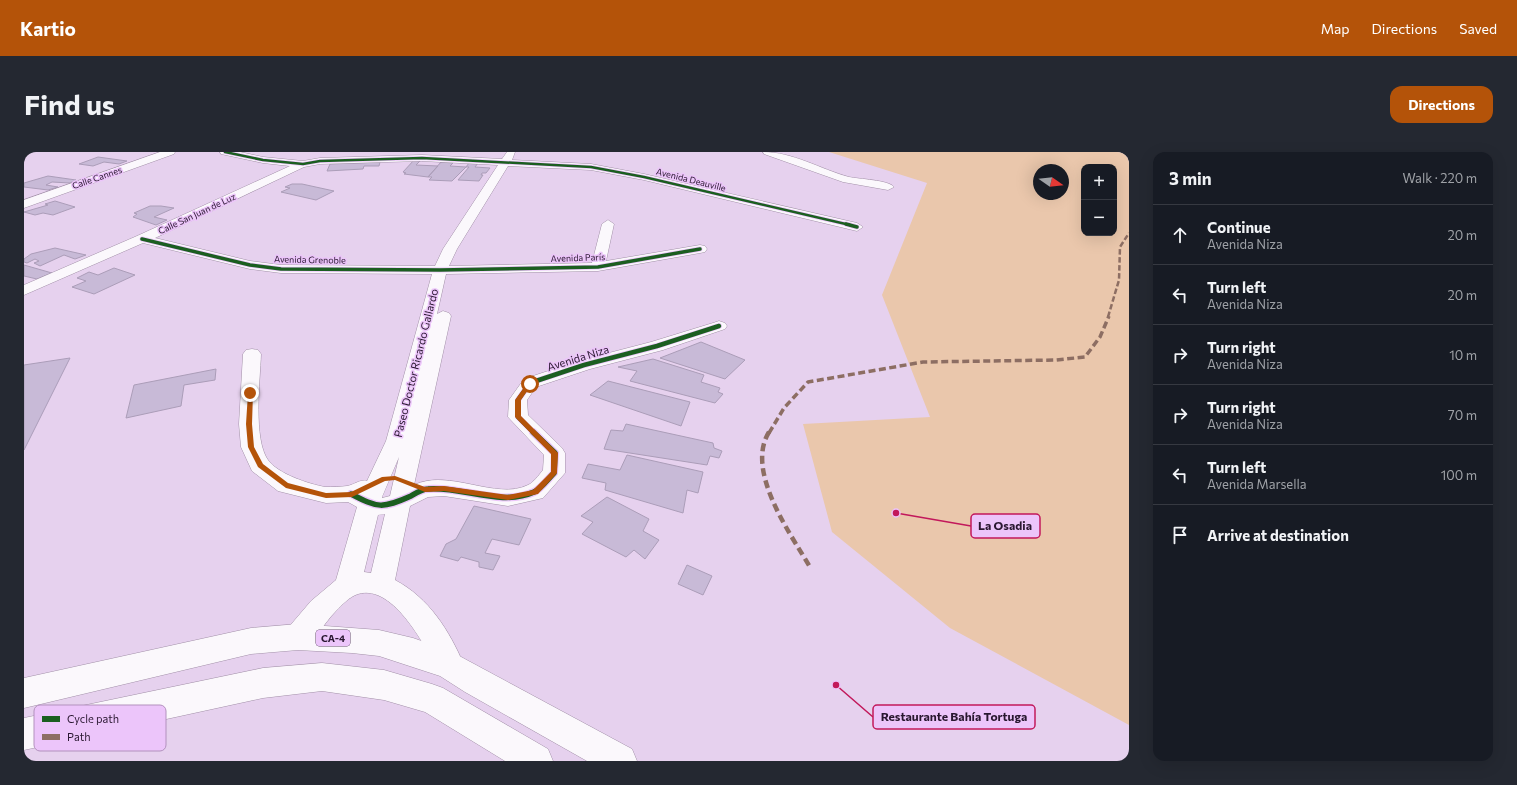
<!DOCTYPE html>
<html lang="en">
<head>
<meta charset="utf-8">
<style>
  body { margin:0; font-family:Commissioner,sans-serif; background:#242831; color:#f1f3f6 }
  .controls { position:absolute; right:12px; top:12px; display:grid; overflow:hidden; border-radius:8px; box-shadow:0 4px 16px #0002 }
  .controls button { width:36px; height:36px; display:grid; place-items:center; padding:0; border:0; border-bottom:1px solid #363941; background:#171b24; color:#f1f3f6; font:20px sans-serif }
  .compass { position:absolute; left:1009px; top:12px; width:36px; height:36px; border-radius:50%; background:#171b24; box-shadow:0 4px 16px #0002; rotate:104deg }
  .stop { position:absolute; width:12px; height:12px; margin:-9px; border:3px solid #b45309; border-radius:50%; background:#fff }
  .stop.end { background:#b45309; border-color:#fff; box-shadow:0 1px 4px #0008 }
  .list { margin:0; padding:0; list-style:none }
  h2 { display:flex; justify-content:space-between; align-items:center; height:52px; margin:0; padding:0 16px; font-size:17px }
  h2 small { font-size:13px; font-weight:400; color:#9ea1a6 }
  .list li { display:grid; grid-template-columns:26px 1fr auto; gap:12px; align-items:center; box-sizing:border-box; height:60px; padding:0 16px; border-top:1px solid #363941 }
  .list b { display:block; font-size:15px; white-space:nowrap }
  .list p { margin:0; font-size:13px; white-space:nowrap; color:#9ea1a6 }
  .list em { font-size:13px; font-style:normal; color:#9ea1a6 }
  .icon { flex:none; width:22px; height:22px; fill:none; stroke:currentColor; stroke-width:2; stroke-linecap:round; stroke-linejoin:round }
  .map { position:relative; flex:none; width:1105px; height:609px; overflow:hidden; border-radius:12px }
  header { display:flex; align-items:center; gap:24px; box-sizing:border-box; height:56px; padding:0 20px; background:#b45309; color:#fff }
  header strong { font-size:19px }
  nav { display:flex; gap:22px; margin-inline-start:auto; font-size:14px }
  .intro { display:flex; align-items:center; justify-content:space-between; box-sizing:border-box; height:96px; padding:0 24px }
  h1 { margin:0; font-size:28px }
  .button { padding:10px 18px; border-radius:12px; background:#b45309; color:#fff; font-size:14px; font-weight:700 }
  main { display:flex; gap:24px; padding:0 24px }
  aside { flex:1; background:#171b24; border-radius:12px; box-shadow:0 4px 16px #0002 }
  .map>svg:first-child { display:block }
</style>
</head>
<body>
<header>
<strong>Kartio</strong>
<nav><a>Map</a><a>Directions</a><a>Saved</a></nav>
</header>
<div class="intro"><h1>Find us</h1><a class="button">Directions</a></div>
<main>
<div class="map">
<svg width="1105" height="609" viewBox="0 0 1105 609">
  <rect width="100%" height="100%" fill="#e6d1ee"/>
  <path fill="#eac7ac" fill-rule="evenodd" d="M805,0H1105V573L926,476L808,380L779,272L906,265L858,143L903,31ZM1060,15H1090V81H1060ZM1015,18H1039V42H1015Z"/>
  <path fill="#c8bad7" stroke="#ab9db8" d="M74,5L103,9L95,12L80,10L69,14L55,12Z
    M390,8L396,9L392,13L414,14L404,25L380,22L382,21L379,20Z
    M356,10L355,14H340L339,17L303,19L306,12Z
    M417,10L429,11L426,14L442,15L428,29L405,28L408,25H404Z
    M445,11H454L451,15L466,16L462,21H458L457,23H459L455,29L434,28L445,15H442Z
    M24,24L52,28L46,31L28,30L22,33L34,35L24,38L0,35V31Z
    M268,32H278L310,39L292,48L257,40L266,36L261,35Z
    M31,49L51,55L29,63L19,61L11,63L0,60L24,53L21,52Z
    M126,54H137L150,56L130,65L143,68L132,73L109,65L113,62L110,61Z
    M31,96L62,103L51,107L40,103L16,114L10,111L15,109L11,107L3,111L0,110V107L7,102Z
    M0,113L28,121L13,127L0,124Z
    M90,116L111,123L70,142L48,135L62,129L53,126L65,120L74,123Z
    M677,190L721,208L701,227L636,206Z
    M46,206L0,298V213Z
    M629,207L680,223L677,230L696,236L694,240L699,242L691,251L606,229L613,219L594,215Z
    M192,217L191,228L160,233L157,254L102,266L110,233Z
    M584,229L666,250L657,274L566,243Z
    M602,272L689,291L690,296L698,299L695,306L686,304L683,313L580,297L587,278L599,279Z
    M603,303L679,320L674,341L663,338L659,361L581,338L582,331L558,326L564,312L596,318Z
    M583,345L625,367L619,379L635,388L621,407L610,398L602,405L558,382L569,370L557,364Z
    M450,354L507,367L495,393L468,387L461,401L476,404L469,418L455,415V410L437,405L434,409L416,404L422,392L432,387Z
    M663,413L688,424L679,443L654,432Z"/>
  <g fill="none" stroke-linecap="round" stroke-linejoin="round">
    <defs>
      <path id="minor" d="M136,0H151L150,2L0,56V48Z
        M196,0H216L239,5L279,9L296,6L398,3L478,7L483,0H491L488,8L567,12L620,22L833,71L839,75L833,79L620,28L567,18L484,14L433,97L425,114L568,111L578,72L584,68L590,72L582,109L676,93L681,94L683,97L681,100L676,101L574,119L422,122L413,162L419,159L425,161L427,164L390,333C425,316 472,349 504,333C509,331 515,323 519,318L520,303L484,265L485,248L500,227L554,209L627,190L689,171L695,169L701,171L703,174L701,177L639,198L566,217L512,235L503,248L504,263L538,296L541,301V321L519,346L484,354L420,344L404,345L386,354L371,428C405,446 425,478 440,513L436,522L426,526L416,522C403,498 370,431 334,442C325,445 318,453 312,459C299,472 291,491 274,497L264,494L260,485L264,476L287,449L312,428L333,355L324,350L302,351L254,339L228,319L217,295L215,272L219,202L222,198L228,197L234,198L237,202C236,229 229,287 244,308C254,322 285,332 301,335C308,335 317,335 323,334C330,333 336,327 343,329L362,289L408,122L257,121L226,117L119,91L0,143V133L113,84L266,14L239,11L197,2ZM398,9L474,13L419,97L411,114L257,113L226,109L131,86L280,15L296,12ZM375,305L366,344L358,346V345ZM361,362L347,421L340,420L354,363Z
        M739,0C769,0 796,17 825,25C834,27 865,28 870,35L864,38L819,30L740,2Z"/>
      <path id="highway" d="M274,472L355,478L389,486L426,499L608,597L613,609H563L441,540L416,524L355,504L328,501L274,498L227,502L0,556V526L227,476Z
        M298,511L360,518L408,532L419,536L524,597L529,609H481L401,560L360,548L298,539L239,546L0,598V566L239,516Z"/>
    </defs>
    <use href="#minor" stroke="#a290a8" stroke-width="1"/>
    <use href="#highway" stroke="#a290a8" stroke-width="1"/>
    <use href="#minor" fill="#fbf8fc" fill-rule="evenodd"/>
    <use href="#highway" fill="#fbf8fc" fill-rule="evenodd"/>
    <path stroke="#8d6e63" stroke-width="2.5" stroke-dasharray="5.5 2.5" stroke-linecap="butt" d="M1084,165L1095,128L1096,95L1105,81"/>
    <path stroke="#8d6e63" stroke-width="3.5" stroke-dasharray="7 3.5" stroke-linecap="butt" d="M745,281L760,256L784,230L899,210L1032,208L1061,205L1076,185L1085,164"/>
    <path stroke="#8d6e63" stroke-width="4.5" stroke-dasharray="8 4.5" stroke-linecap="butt" d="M745,280C721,319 766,381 786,415"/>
    <defs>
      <path id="cycleway-far3" d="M201,0L239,8L279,12L296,9L398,6L567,15L620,25L826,73"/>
      <path id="cycleway-far2" d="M822,72L833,75
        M118,87L226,113L257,117L416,118L574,115L676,97"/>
      <path id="cycleway-far1" d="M510,281L494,265V248L506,231L560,213L633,194L695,174"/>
      <path id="cycleway" d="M327,342C354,356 358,357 387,344C392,341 398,337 404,337C438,334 477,355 510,340C517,337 524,327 530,321L531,301L509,280"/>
    </defs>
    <use href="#cycleway-far3" stroke="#ecc5fa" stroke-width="4"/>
    <use href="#cycleway-far2" stroke="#ecc5fa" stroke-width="5"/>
    <use href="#cycleway-far1" stroke="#ecc5fa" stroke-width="6"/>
    <use href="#cycleway" stroke="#ecc5fa" stroke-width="8"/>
    <use href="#cycleway-far3" stroke="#1b5e20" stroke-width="2.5"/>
    <use href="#cycleway-far2" stroke="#1b5e20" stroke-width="3.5"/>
    <use href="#cycleway-far1" stroke="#1b5e20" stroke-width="4.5"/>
    <use href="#cycleway" stroke="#1b5e20" stroke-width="5.5"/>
  </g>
  <path fill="#b45309" d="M504,230L508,232L497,248V264L534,301L533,321L514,342L484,348L420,339L401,340L371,328L361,329L328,345L302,346L262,336L234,315L224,295L222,272L224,241L226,240L229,241L228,272L230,295L239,312L264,331L302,341L327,340L358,325L371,324L401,335L420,334L484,343L509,338L527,320V302L491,265V248Z"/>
  <g text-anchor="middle" stroke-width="3" stroke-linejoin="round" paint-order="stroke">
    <g font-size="9" fill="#291730" stroke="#ecc5fa">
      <text transform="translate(73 26) rotate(-19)" y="3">Calle Cannes</text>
      <text transform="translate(667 28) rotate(14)" y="3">Avenida Deauville</text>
      <text transform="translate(173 62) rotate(-25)" y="3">Calle San Juan de Luz</text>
      <text transform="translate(554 106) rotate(-2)" y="3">Avenida París</text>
      <text transform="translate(286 108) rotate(1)" y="3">Avenida Grenoble</text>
    </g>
    <rect fill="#ecc5fa" stroke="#644b6d" stroke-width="1" x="292" y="478" width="34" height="16" rx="3"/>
    <g font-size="10" font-weight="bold" fill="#291730">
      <text x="309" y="490">CA-4</text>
    </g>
    <g font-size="11" fill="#291730" stroke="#ecc5fa">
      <text transform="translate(554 206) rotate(-17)" y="4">Avenida Niza</text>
      <text transform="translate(392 211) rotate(-76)" y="4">Paseo Doctor Ricardo Gallardo</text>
    </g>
  </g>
  <rect x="10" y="553" width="132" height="46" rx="6" fill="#ecc5fa" stroke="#b291bd" stroke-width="1"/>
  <rect x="18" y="564" width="18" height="6" fill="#1b5e20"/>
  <rect x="18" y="582" width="18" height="6" fill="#8d6e63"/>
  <g font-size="11" fill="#291730">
    <text x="43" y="571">Cycle path</text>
    <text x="43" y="589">Path</text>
  </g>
  <path fill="none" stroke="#c2185b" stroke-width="1.5" d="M872 361L947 374M812 533L849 565"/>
  <g fill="#c2185b" stroke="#ecc5fa" stroke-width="1.5">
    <circle cx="872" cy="361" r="4"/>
    <circle cx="812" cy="533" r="4"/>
  </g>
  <g fill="#ecc5fa" stroke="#c2185b" stroke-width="1.5">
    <rect x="947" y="362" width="69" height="24" rx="4"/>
    <rect x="849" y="553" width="162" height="24" rx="4"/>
  </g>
  <g font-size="12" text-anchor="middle" font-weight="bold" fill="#291730">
    <text x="981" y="378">La Osadia</text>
    <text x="930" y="569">Restaurante Bahía Tortuga</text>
  </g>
</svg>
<div class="controls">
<button>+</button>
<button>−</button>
</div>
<svg class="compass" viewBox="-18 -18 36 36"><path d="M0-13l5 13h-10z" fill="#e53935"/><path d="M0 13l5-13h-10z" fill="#9ea1a6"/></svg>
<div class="stop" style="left:506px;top:232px"></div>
<div class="stop end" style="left:226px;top:241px"></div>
</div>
<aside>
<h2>3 min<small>Walk · 220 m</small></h2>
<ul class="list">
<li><svg class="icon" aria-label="ahead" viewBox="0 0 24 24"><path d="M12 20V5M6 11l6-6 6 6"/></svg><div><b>Continue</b><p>Avenida Niza</p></div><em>20 m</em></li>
<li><svg class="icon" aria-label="left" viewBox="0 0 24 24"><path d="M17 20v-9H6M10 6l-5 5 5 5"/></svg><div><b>Turn left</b><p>Avenida Niza</p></div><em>20 m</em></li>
<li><svg class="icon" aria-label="right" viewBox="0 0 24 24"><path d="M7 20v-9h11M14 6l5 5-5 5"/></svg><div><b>Turn right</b><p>Avenida Niza</p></div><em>10 m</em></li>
<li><svg class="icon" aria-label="right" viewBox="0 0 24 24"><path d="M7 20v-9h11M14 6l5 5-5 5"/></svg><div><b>Turn right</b><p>Avenida Niza</p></div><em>70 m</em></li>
<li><svg class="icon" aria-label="left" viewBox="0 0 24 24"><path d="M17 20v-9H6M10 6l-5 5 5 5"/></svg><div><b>Turn left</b><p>Avenida Marsella</p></div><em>100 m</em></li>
<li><svg class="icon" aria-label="arrive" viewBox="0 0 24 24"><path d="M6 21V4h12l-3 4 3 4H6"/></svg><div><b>Arrive at destination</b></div></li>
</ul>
</aside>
</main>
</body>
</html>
